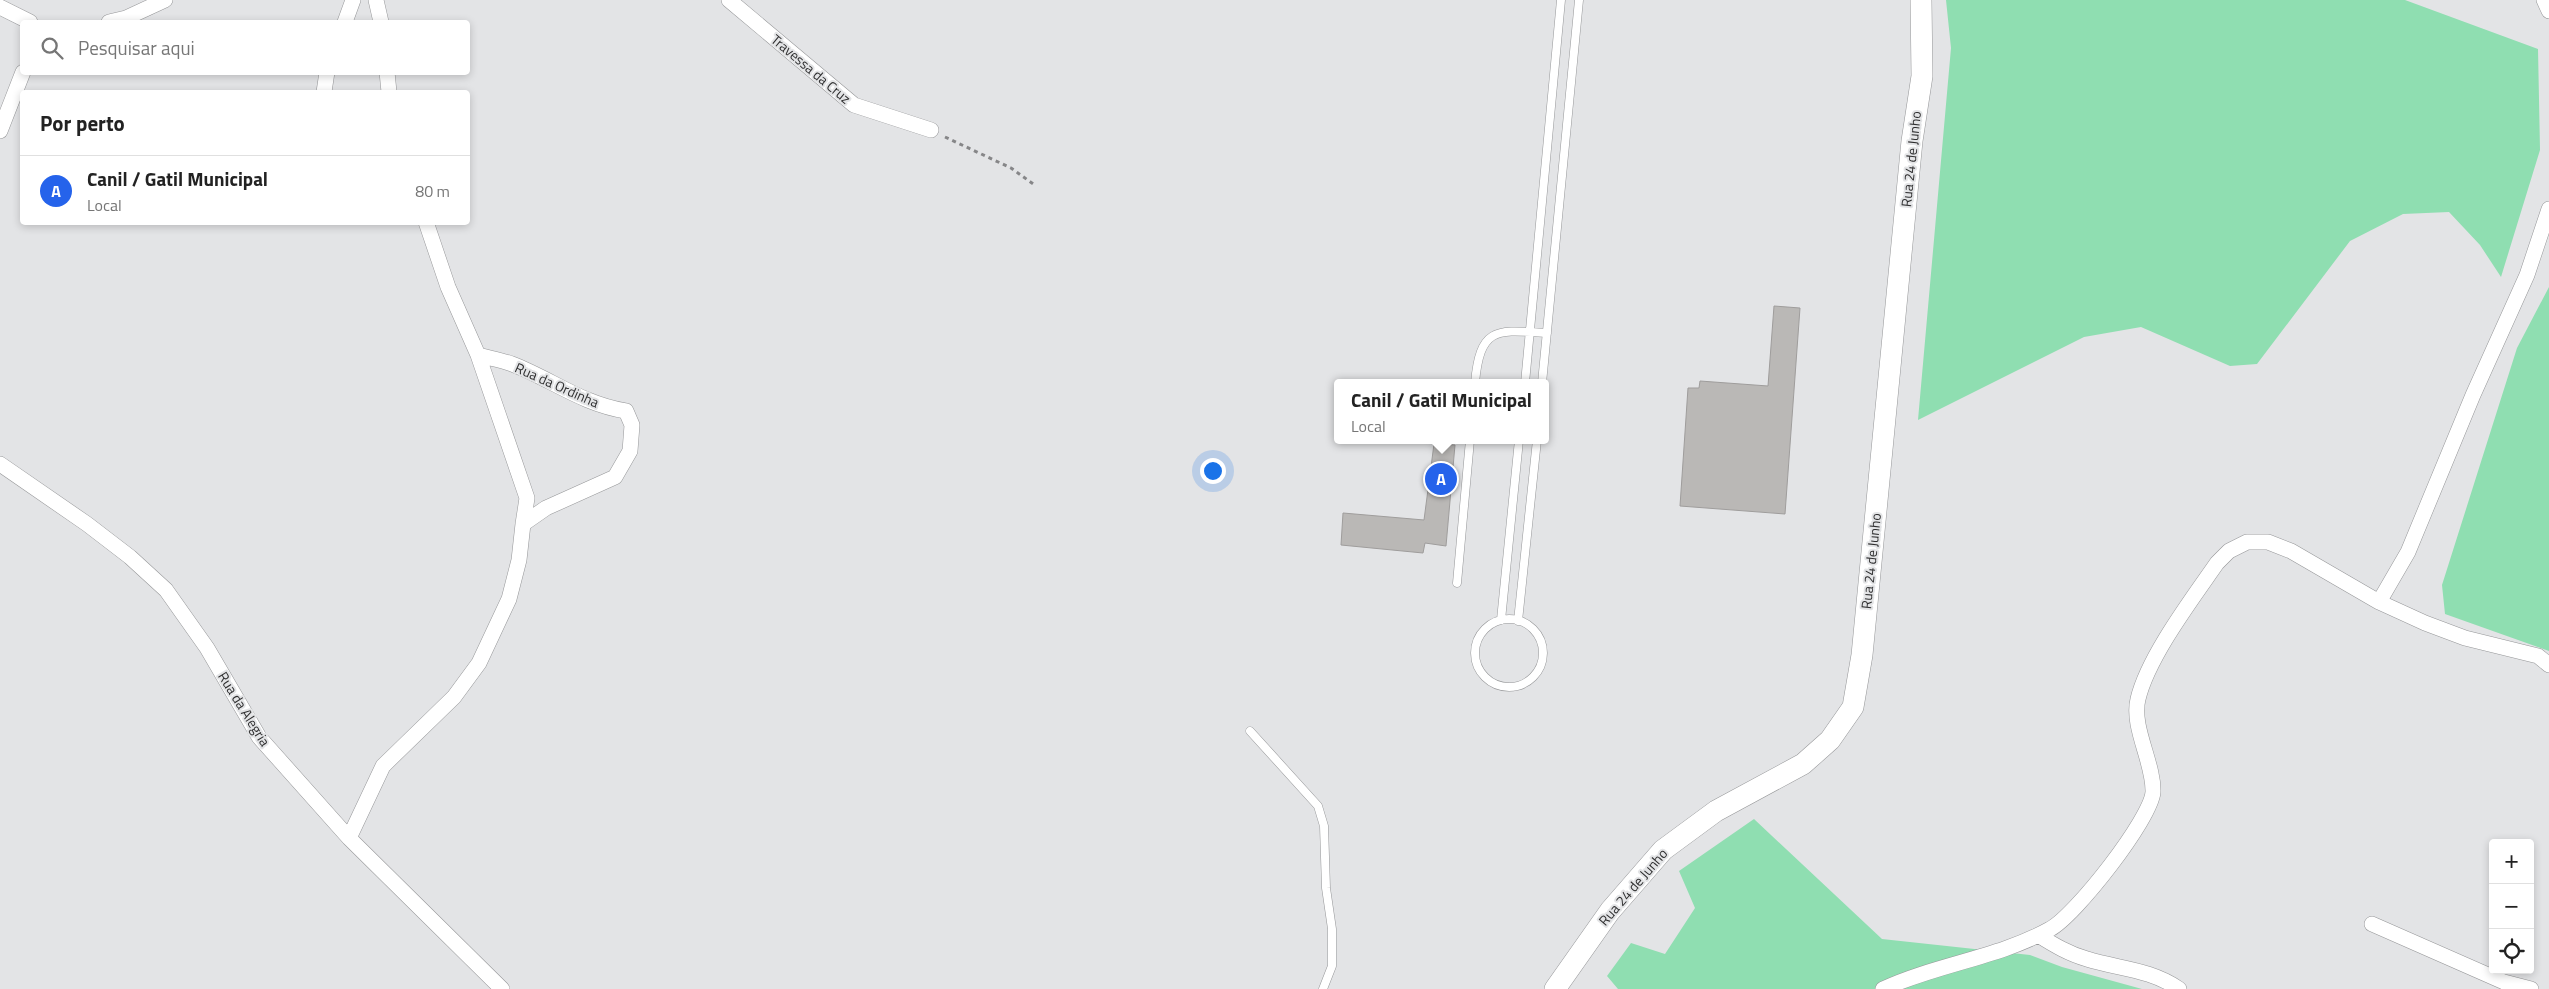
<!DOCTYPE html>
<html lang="pt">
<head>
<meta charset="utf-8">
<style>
  body { margin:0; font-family:"Titillium Web",sans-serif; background:#f6f6f6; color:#222 }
  .controls { position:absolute; right:15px; bottom:15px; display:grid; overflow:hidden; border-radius:5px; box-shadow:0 2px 8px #0003 }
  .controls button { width:45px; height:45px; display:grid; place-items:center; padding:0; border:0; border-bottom:1px solid #e0e0e0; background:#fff; color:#222; font:25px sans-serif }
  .you { position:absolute; left:1212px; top:470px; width:18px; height:18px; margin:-12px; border:4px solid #fff; border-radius:50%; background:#1a73e8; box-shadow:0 0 0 8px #1a73e833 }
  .badge { display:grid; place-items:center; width:32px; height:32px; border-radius:50%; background:#2563eb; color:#fff; font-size:16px; font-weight:700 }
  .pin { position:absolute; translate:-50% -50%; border:2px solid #fff; box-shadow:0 1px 5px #0006 }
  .popup { position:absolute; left:1334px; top:379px; width:215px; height:65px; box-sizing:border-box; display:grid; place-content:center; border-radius:5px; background:#fff; filter:drop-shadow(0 1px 4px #0005); font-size:16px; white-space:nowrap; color:#767676 }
  .popup b { font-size:19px; color:#222 }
  .popup::after { content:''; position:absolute; left:50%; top:100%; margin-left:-10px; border:10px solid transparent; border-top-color:#fff }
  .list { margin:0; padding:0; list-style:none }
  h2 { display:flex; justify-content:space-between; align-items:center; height:65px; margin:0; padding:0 20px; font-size:21px }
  h2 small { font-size:16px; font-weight:400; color:#767676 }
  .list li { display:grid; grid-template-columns:32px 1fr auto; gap:15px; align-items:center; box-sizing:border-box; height:70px; padding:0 20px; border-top:1px solid #e0e0e0 }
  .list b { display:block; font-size:19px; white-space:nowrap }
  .list p { margin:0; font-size:16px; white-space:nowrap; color:#767676 }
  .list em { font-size:16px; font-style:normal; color:#767676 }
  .icon { flex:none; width:28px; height:28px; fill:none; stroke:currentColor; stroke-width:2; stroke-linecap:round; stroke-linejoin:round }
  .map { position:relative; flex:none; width:2549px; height:989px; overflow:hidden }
  .search { position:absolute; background:#fff; box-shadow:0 2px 8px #0003; left:20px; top:20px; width:450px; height:55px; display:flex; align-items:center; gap:12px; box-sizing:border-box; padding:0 18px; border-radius:5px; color:#767676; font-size:19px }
  .panel { position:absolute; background:#fff; box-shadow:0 2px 8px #0003; left:20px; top:90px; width:450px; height:135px; border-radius:5px }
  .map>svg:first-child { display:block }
</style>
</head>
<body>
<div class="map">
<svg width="2549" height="989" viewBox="0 0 2549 989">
  <rect width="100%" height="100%" fill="#e3e4e6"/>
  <path fill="#8fdeb1" d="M1946,0H2405L2538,49L2540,150L2501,277L2480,245L2449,212L2403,214L2350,241L2257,364L2230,366L2141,327L2084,337L1918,420L1951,48Z
    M2549,287V651L2445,614L2442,585L2517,348Z
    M1754,819L1882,939L2030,955L2062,967L2142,989H1618L1607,976L1631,943L1665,954L1695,908L1679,871Z"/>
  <path fill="#bab8b6" stroke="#9f9d9c" d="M1774,306L1800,308L1785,514L1680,506L1688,388H1699L1700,381L1768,386Z
    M1434,444L1455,445L1446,546L1425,543L1423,553L1341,545L1343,513L1424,520Z"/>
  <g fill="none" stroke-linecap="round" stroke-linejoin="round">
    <defs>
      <path id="lane" d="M1475,383C1480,325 1498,330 1547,333
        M1525,383L1561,0
        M1542,383L1579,0
        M1457,583L1470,440
        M1475 653a34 34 0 1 1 68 0a34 34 0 1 1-68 0Z
        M1501,620L1519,440
        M1518,621L1537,440
        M1250,731L1318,806L1324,826L1326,888L1332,929V966L1323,989"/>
      <path id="street" d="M376,0L381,22
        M729,0L854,105L931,130
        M2544,0L2549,11
        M0,7L30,22
        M109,22L126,18L165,0
        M345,22L353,0
        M387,72L389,92
        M324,92L327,72
        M0,131L23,72
        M478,355L527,498L523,524
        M0,464L87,524L130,557L166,590L207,648L259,737L349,838L502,989
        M2379,602L2408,552L2473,395L2527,275L2549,209
        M349,838L383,766L454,697L479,663L509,599L519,560L523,524L546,508L615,477L630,451L632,425L626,411C582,404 551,379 512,364C501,360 489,358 478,355L448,287L426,222
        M2372,924L2504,982L2531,989
        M2038,935C2054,945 2069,954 2087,959C2119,969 2150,969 2179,989
        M1883,989C1937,964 1998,958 2050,929C2075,916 2151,819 2153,792C2154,763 2131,727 2138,699C2148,657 2192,599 2217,563L2229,551L2247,542H2268L2291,551L2379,602L2425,623L2465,638L2538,656L2549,665"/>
      <path id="secondary" d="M1555,989L1610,911L1663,850L1716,811L1803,764L1830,740L1853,707L1862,655L1912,141L1922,76L1921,0"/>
    </defs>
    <use href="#lane" stroke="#969799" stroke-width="9"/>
    <use href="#street" stroke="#969799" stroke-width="16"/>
    <use href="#secondary" stroke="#969799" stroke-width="22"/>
    <path stroke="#868688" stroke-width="3" stroke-dasharray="4 4" stroke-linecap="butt" d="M945,137L1011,168L1036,186"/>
    <use href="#lane" stroke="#fff" stroke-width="8"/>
    <use href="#street" stroke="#fff" stroke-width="15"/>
    <use href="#secondary" stroke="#fff" stroke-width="21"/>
  </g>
  <g text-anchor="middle" stroke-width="4" stroke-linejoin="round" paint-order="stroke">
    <g font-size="14" fill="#2e2e2f" stroke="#e3e4e6">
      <text transform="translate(811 69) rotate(40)" y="5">Travessa da Cruz</text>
      <text transform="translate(1911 159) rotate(-84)" y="5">Rua 24 de Junho</text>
      <text transform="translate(557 385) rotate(24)" y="5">Rua da Ordinha</text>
      <text transform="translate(1871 561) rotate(-84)" y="5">Rua 24 de Junho</text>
      <text transform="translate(244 709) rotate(58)" y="5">Rua da Alegria</text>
      <text transform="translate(1633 887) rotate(-49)" y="5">Rua 24 de Junho</text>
    </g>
  </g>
</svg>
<div class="controls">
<button>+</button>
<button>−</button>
<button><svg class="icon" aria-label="locate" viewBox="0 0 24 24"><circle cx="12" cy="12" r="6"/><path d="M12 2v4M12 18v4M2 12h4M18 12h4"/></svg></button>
</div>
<div class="you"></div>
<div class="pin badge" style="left:1441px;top:479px">A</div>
<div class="popup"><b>Canil / Gatil Municipal</b>Local</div>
<div class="search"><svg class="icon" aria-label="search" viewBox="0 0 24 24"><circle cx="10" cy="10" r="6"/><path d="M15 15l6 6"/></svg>Pesquisar aqui</div>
<section class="panel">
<h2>Por perto<small></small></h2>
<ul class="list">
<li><span class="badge">A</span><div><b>Canil / Gatil Municipal</b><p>Local</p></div><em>80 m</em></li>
</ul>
</section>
</div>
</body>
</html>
